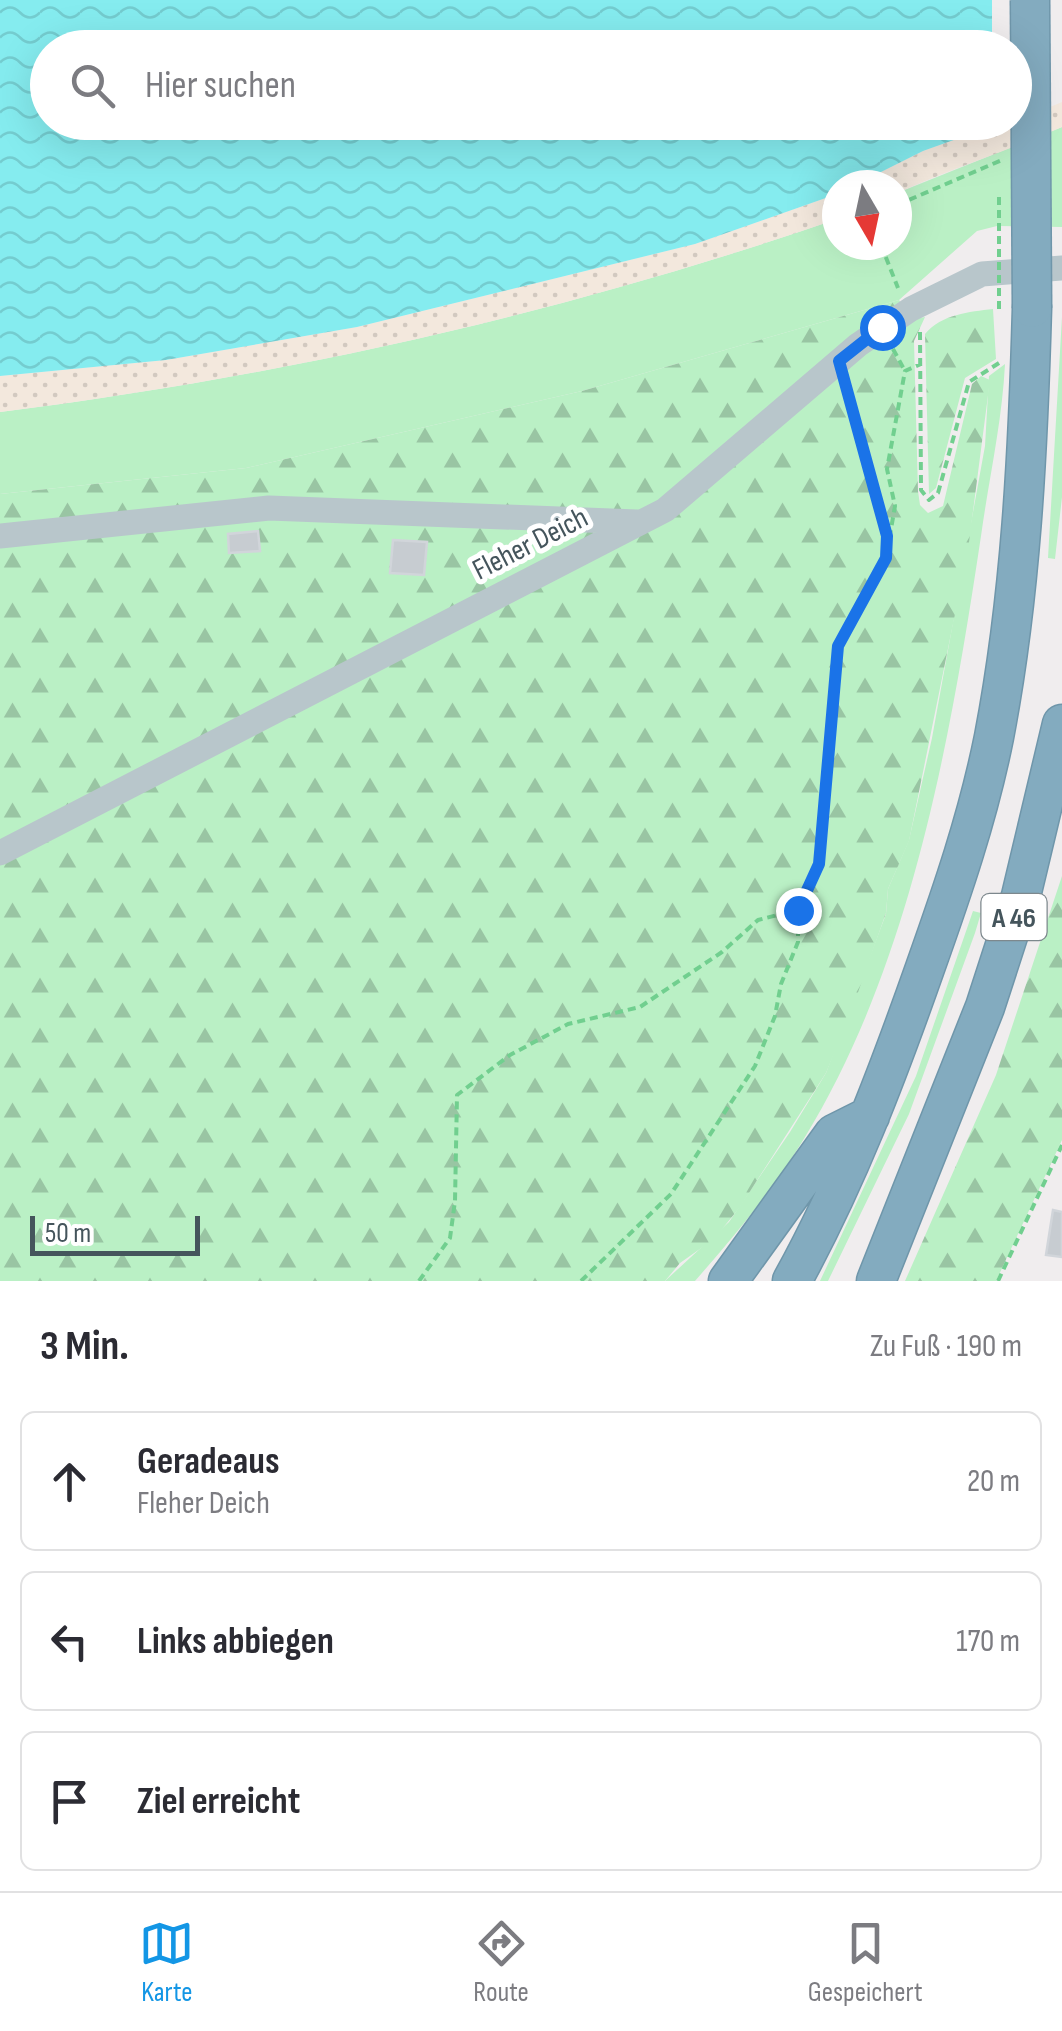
<!DOCTYPE html>
<html lang="de">
<head>
<meta charset="utf-8">
<style>
  body { margin:0; font-family:"Sofia Sans Condensed",sans-serif; background:#f7f7f7; color:#2b2b33 }
  .compass { position:absolute; left:822px; top:170px; width:90px; height:90px; border-radius:50%; background:#fff; box-shadow:0 10px 40px #0002; rotate:171deg }
  .scale { position:absolute; left:30px; bottom:25px; width:170px; box-sizing:border-box; padding-left:10px; border:5px solid #45555c; border-top:0; font-size:28px; line-height:35px; white-space:nowrap; color:#45555c; -webkit-text-stroke:8px #fff; paint-order:stroke }
  .stop { position:absolute; width:30px; height:30px; margin:-22px; border:8px solid #1a73e8; border-radius:50%; background:#fff }
  .stop.end { background:#1a73e8; border-color:#fff; box-shadow:0 2px 10px #0008 }
  .list { margin:0; padding:0; list-style:none }
  h2 { display:flex; justify-content:space-between; align-items:center; height:130px; margin:0; padding:0 40px; font-size:42px }
  h2 small { font-size:32px; font-weight:400; color:#7c7c81 }
  .list li { display:grid; grid-template-columns:65px 1fr auto; gap:30px; align-items:center; box-sizing:border-box; height:140px; margin:0 20px 20px; padding:0 20px; border:2px solid #e1e1e2; border-radius:15px }
  .list b { display:block; font-size:38px; white-space:nowrap }
  .list p { margin:0; font-size:32px; white-space:nowrap; color:#7c7c81 }
  .list em { font-size:32px; font-style:normal; color:#7c7c81 }
  .icon { flex:none; width:55px; height:55px; fill:none; stroke:currentColor; stroke-width:2; stroke-linecap:round; stroke-linejoin:round }
  .map { position:relative; flex:none; width:1062px; height:1281px; overflow:hidden }
  .search { position:absolute; background:#fff; box-shadow:0 10px 40px #0002; left:30px; right:30px; top:30px; height:110px; display:flex; align-items:center; gap:25px; box-sizing:border-box; padding:0 35px; border-radius:55px; color:#7c7c81; font-size:38px }
  .sheet { height:610px; background:#fff }
  nav { display:flex; justify-content:space-around; align-items:center; box-sizing:border-box; height:140px; border-top:2px solid #e1e1e2; background:#fff; font-size:28px; color:#7c7c81 }
  nav a { display:grid; justify-items:center; gap:5px }
  nav .on { color:#1396e5 }
  .map>svg:first-child { display:block }
</style>
</head>
<body>
<div class="map">
<svg width="1062" height="1281" viewBox="0 0 1062 1281">
  <defs>
    <pattern id="forest-firs" width="22" height="20" patternUnits="userSpaceOnUse" patternTransform="scale(2.5)"><rect width="22" height="20" fill="#baf0c5"/><path d="M5 1l3.5 6h-7zM16 11l3.5 6h-7z" fill="#99c5a3"/></pattern>
    <pattern id="sand-dots" width="8" height="8" patternUnits="userSpaceOnUse" patternTransform="scale(2.5)"><rect width="8" height="8" fill="#f3e8dd"/><path d="M2 2h.1M6 6h.1" fill="none" stroke="#d2c9c0" stroke-width="1.8" stroke-linecap="round"/></pattern>
    <pattern id="water-waves" width="16" height="10" patternUnits="userSpaceOnUse" patternTransform="scale(2.5)"><rect width="16" height="10" fill="#85ecef"/><path d="M0 5q4-4 8 0t8 0" fill="none" stroke="#74cccf"/></pattern>
  </defs>
  <rect width="100%" height="100%" fill="#f0edee"/>
  <path fill="#baf0c5" d="M1062,127V227L997,226L977,231L899,300L582,391L246,468L0,494V412C285,376 565,313 837,219V245H897V193Z
    M1062,317V497L1055,559L1048,558Z
    M1005,364C1002,423 989,478 981,536C951,736 912,962 805,1137C774,1189 735,1235 695,1281H665L729,1222L790,1132L826,1073L886,914L888,889L909,840L932,738L985,446L989,376Z
    M973,911L981,913L975,933L909,1114L828,1281H820L916,1076Z"/>
  <path fill="url(#forest-firs)" d="M899,300L914,319L925,317L914,341L918,491L920,505L928,513L943,506L972,384L981,376L990,380L968,550L909,841L888,889L886,913L850,1015L826,1073L740,1207L714,1239L680,1263L665,1281H0V494L246,468L582,391Z
    M993,309L996,359L965,378L936,488L929,494L925,334C942,314 969,312 993,309Z
    M1062,876V1140L996,1281H905L996,1075Z"/>
  <path fill="url(#sand-dots)" d="M1062,96V127C1007,151 951,169 897,193V185H855L923,151L1001,123L1014,122Z
    M837,194V219C565,313 285,376 0,412V376L166,360L357,327L695,244Z"/>
  <path fill="url(#water-waves)" d="M0,0H1062L1014,48H48V122L1001,123L923,151L855,185H837V194L695,244L357,327L166,360L0,376Z"/>
  <path fill="#f0edee" d="M992,0H1062V102L1014,122V48L992,47Z"/>
  <path fill="#c7ccd1" stroke="#d1d5da" stroke-width="2.5" d="M258,531L260,551L229,553L228,534Z
    M393,540L427,542L424,575L390,573Z
    M1053,1210L1062,1212V1257L1046,1255Z"/>
  <g fill="none" stroke-linecap="round" stroke-linejoin="round">
    <defs>
      <path id="highway" d="M728,1281L834,1134L870,1116
        M792,1281C847,1181 887,1076 925,968C952,892 978,817 994,737C1021,596 1028,452 1032,308
        M876,1281L985,1007L1021,896L1062,724"/>
    </defs>
    <use href="#highway" stroke="#6f96aa" stroke-width="41"/>
    <path stroke="#71cf8f" stroke-width="4" stroke-dasharray="8 5" stroke-linecap="butt" d="M897,205L1002,160
      M881,245L898,288
      M920,332L921,490L929,500L938,493L969,382L999,363
      M893,349L905,371
      M846,386L887,536
      M419,1281L450,1238L455,1201L457,1095L510,1055L568,1024L640,1007L722,952L758,920L797,910
      M581,1281L671,1194L755,1066L775,1016L781,984L798,942V909L819,864L838,646L886,558L895,506L887,469L905,371L921,364
      M998,1281L1062,1145"/>
    <path stroke="#b8c6cb" stroke-width="25" d="M0,536L269,508L637,522
      M0,853L665,510L858,345L911,309L982,274L1062,268"/>
    <use href="#highway" stroke="#83abbf" stroke-width="38"/>
    <defs>
      <path id="highway-bridge" d="M1030,0L1032,308"/>
    </defs>
    <use href="#highway-bridge" stroke="#6f96aa" stroke-width="41" stroke-linecap="butt"/>
    <path stroke="#71cf8f" stroke-width="4" stroke-dasharray="8 5" stroke-linecap="butt" d="M999,197V309"/>
    <use href="#highway-bridge" stroke="#83abbf" stroke-width="38"/>
  </g>
  <g fill="none" stroke-linecap="round" stroke-linejoin="round">
    <path stroke="#1a73e8" stroke-width="12" d="M798,910L819,864L838,646L886,558L887,536L839,361L882,327"/>
  </g>
  <g text-anchor="middle" stroke-width="10" stroke-linejoin="round" paint-order="stroke">
    <rect fill="#fff" stroke="#7d888d" stroke-width="2.5" x="981.5" y="894" width="65" height="46" rx="8"/>
    <g font-size="28" font-weight="bold" fill="#45555c">
      <text x="1014" y="927">A 46</text>
    </g>
    <g font-size="30" fill="#45555c" stroke="#fff">
      <text transform="translate(530 543) rotate(-27)" y="10">Fleher Deich</text>
    </g>
  </g>
</svg>
<svg class="compass" viewBox="-18 -18 36 36"><path d="M0-13l5 13h-10z" fill="#e53935"/><path d="M0 13l5-13h-10z" fill="#7c7c81"/></svg>
<div class="scale">50 m</div>
<div class="stop" style="left:882px;top:327px"></div>
<div class="stop end" style="left:798px;top:910px"></div>
<div class="search"><svg class="icon" aria-label="search" viewBox="0 0 24 24"><circle cx="10" cy="10" r="6"/><path d="M15 15l6 6"/></svg>Hier suchen</div>
</div>
<section class="sheet">
<h2>3 Min.<small>Zu Fuß · 190 m</small></h2>
<ul class="list">
<li><svg class="icon" aria-label="ahead" viewBox="0 0 24 24"><path d="M12 20V5M6 11l6-6 6 6"/></svg><div><b>Geradeaus</b><p>Fleher Deich</p></div><em>20 m</em></li>
<li><svg class="icon" aria-label="left" viewBox="0 0 24 24"><path d="M17 20v-9H6M10 6l-5 5 5 5"/></svg><div><b>Links abbiegen</b></div><em>170 m</em></li>
<li><svg class="icon" aria-label="arrive" viewBox="0 0 24 24"><path d="M6 21V4h12l-3 4 3 4H6"/></svg><div><b>Ziel erreicht</b></div></li>
</ul>
</section>
<nav>
<a class="on"><svg class="icon" aria-label="map" viewBox="0 0 24 24"><path d="M3 6l6-2 6 2 6-2v14l-6 2-6-2-6 2zM9 4v14M15 6v14"/></svg>Karte</a>
<a><svg class="icon" aria-label="directions" viewBox="0 0 24 24"><path d="M12 3l9 9-9 9-9-9zM9 14v-3h6M13 9l2 2-2 2"/></svg>Route</a>
<a><svg class="icon" aria-label="saved" viewBox="0 0 24 24"><path d="M7 4h10v16l-5-4-5 4z"/></svg>Gespeichert</a>
</nav>
</body>
</html>
